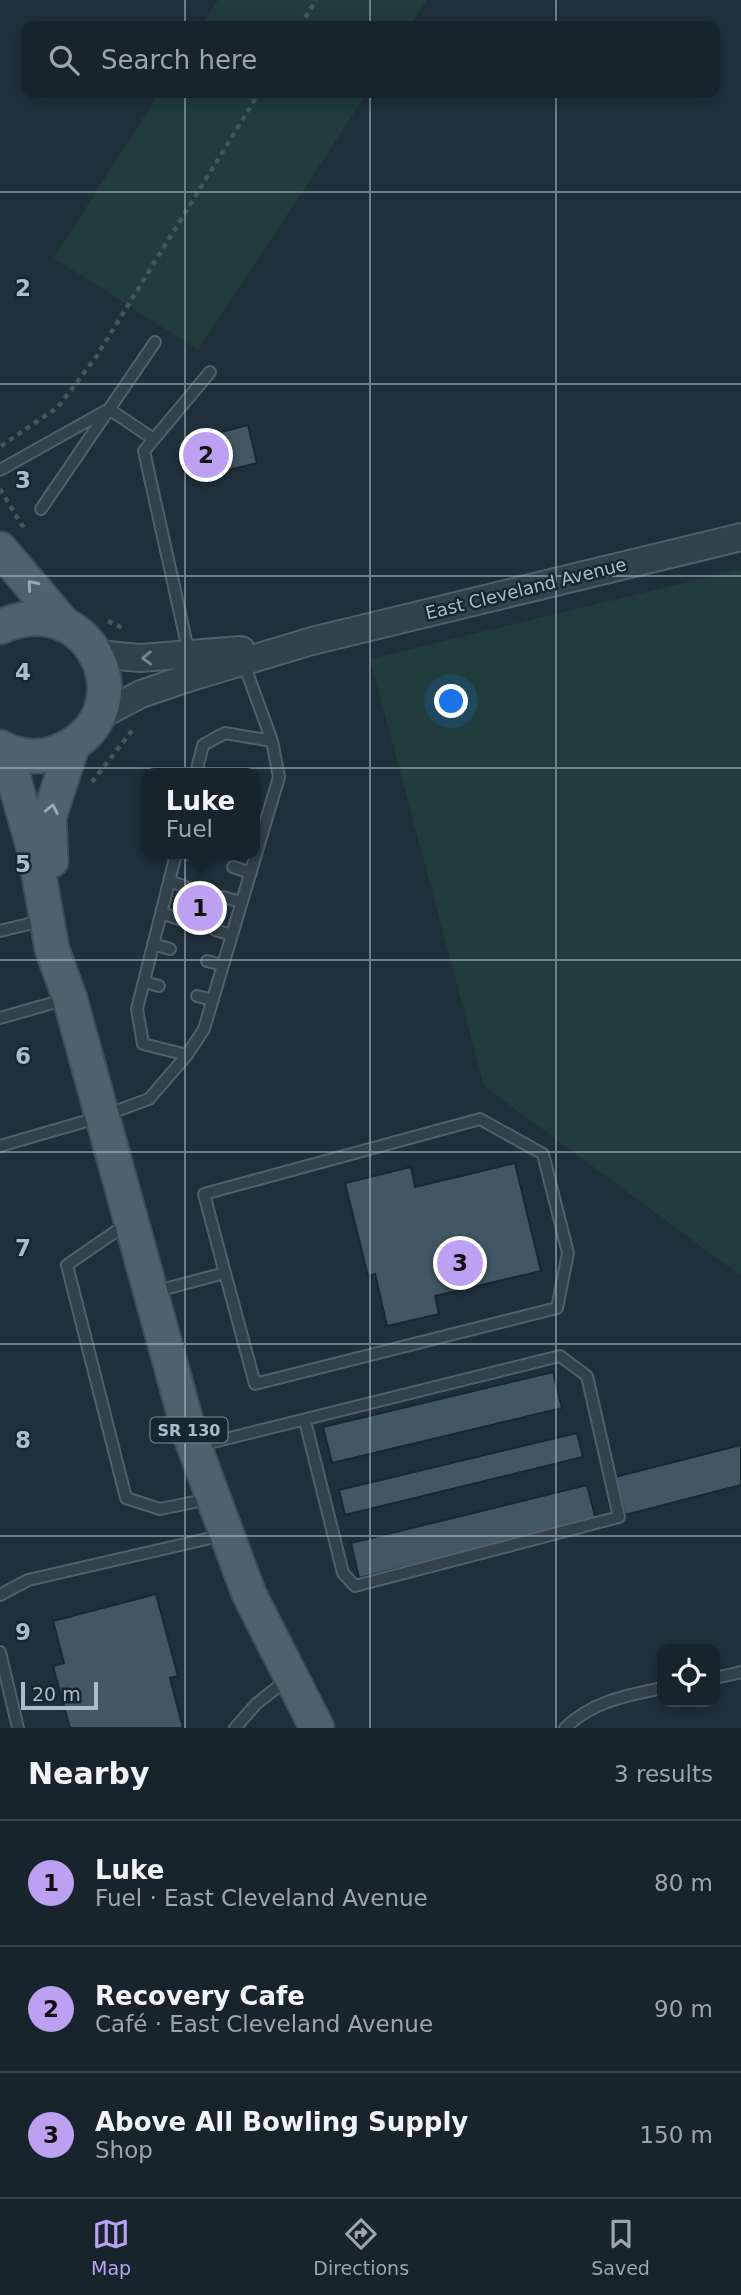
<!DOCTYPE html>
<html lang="en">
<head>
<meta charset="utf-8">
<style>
  body { margin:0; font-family:"DejaVu Sans",sans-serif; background:#202c34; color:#f1f3f6 }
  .controls { position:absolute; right:21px; bottom:21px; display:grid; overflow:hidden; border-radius:14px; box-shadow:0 4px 18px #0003 }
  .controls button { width:63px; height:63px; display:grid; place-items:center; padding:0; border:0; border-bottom:2px solid #364148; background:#17242c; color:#f1f3f6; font:35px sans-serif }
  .scale { position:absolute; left:21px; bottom:18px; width:77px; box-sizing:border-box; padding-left:7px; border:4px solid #adbcc8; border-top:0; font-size:19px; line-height:24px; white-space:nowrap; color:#adbcc8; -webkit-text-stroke:5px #182630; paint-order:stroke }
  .you { position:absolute; left:452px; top:702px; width:24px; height:24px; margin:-18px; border:5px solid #fff; border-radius:50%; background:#1a73e8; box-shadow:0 0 0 10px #1a73e833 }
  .badge { display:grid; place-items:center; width:46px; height:46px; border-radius:50%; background:#bca0f2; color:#111; font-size:23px; font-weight:700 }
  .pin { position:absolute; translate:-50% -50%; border:4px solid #fff; box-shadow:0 2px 7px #0006 }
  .popup { position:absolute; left:141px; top:768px; width:119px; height:91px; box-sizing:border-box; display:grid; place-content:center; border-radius:14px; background:#17242c; filter:drop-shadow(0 2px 5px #0005); font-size:23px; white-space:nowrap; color:#9ea4a9 }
  .popup b { font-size:26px; color:#f1f3f6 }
  .popup::after { content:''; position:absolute; left:50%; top:100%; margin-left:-14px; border:14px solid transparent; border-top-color:#17242c }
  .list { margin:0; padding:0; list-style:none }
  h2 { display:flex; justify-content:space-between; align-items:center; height:91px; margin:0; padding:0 28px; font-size:30px }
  h2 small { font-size:23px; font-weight:400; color:#9ea4a9 }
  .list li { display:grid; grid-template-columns:46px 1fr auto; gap:21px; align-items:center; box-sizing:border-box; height:126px; padding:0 28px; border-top:2px solid #364148 }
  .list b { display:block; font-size:26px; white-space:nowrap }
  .list p { margin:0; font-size:23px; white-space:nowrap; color:#9ea4a9 }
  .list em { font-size:23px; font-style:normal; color:#9ea4a9 }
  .icon { flex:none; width:38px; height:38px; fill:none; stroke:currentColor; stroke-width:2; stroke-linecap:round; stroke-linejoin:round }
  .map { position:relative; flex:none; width:741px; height:1728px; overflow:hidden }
  .search { position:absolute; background:#17242c; box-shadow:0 4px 18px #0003; left:21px; right:21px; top:21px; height:77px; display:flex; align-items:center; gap:18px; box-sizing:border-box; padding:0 24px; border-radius:14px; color:#9ea4a9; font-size:26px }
  .sheet { height:469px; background:#17242c }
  nav { display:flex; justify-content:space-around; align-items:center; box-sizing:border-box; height:98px; border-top:2px solid #364148; background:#17242c; font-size:19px; color:#9ea4a9 }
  nav a { display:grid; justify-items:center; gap:4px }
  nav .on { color:#bca0f2 }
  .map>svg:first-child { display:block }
</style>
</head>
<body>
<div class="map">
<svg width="741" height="1728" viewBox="0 0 741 1728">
  <rect width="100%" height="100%" fill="#1f303b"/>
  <path fill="#213c3b" d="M218,0H427L410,26H201Z
    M159,93H367L198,350L54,258Z
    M741,569V1276L484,1086L370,659Z"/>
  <path fill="#425663" stroke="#1a2832" stroke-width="2" d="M248,425L257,463L200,477L191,440Z
    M515,1163L541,1271L435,1296L439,1314L387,1326L375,1274L368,1276L345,1183L411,1167L415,1187Z
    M553,1372L562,1408L332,1463L323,1427Z
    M577,1433L583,1457L345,1515L339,1490Z
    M741,1445V1485L625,1515L615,1477Z
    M587,1485L596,1520L359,1578L351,1543Z
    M156,1594L178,1676L170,1678L183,1728H70L53,1666L64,1663L53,1621Z"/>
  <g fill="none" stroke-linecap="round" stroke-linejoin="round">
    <defs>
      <path id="service" d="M0,470L109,409L152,438
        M41,509L155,342
        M189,654L144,451L210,372
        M196,773L203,745L225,733L272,741
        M176,854L137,1009L143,1044L187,1055
        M187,854L196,856
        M233,867L251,873
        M169,881L186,887
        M223,897L242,902
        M161,913L179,919
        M215,930L232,935
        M0,931L45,920
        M153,944L170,949
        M207,961L223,965
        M144,982L159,986
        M197,996L213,1000
        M0,1018L67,999
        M0,1146L100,1117L149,1099L187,1055L204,1029L279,777L272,741L244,664
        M128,1223L67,1265L126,1498L160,1509L209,1499
        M153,1292L225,1273L204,1194L480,1119L543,1154L568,1253L557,1308L255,1384L225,1273
        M197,1446L560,1356L587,1376L619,1517L355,1586L343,1573L305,1421
        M0,1595L28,1580L224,1535
        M0,1652L18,1728
        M715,1678L741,1672
        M235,1728L256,1704L289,1678
        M565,1728C593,1701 626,1696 662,1688"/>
      <path id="tertiary" d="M97,654L140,658L241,650
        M99,716L141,694L188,678L312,641L741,537"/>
      <path id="primary" d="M0,549L63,623
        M0,627C93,584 150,716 57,752C40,759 16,757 0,747
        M6,751L35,853L52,949L70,999L190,1435L249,1594L317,1728
        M51,861L49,817L72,747"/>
    </defs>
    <use href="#service" stroke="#505f69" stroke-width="14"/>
    <use href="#tertiary" stroke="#505f69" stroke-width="30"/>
    <use href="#primary" stroke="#3f4d58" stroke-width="37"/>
    <path stroke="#3f5957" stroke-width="4.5" stroke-dasharray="5 5" stroke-linecap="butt" d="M300,26L316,0
      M1,446L58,407L96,357L259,93
      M0,489L25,530
      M108,621L125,629
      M92,782L134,728"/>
    <use href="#service" stroke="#33414b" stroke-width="10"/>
    <use href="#tertiary" stroke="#33414b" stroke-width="26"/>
    <use href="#primary" stroke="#50616c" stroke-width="33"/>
  </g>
  <defs><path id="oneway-chevron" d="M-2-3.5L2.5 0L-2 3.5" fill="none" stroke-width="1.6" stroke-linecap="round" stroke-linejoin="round" transform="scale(1.75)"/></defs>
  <g stroke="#9aaab6">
    <use href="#oneway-chevron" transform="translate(32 585) rotate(-131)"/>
    <use href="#oneway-chevron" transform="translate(52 809) rotate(-78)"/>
  </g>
  <use stroke="#768590" href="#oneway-chevron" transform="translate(147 658) rotate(179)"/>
  <path fill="none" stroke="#adbcc8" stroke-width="2" stroke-opacity="0.55" d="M185,0V26M370,0V26M556,0V26M185,93V1728M370,93V1728M556,93V1728M0,192H741M0,384H741M0,576H741M0,768H741M0,960H741M0,1152H741M0,1344H741M0,1536H741"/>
  <g text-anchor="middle" stroke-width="5" stroke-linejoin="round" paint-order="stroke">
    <rect fill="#182630" stroke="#808f9a" stroke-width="2" x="150.5" y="1417.5" width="77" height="25" rx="5"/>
    <g font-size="16" font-weight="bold" fill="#adbcc8">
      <text x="189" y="1436">SR 130</text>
    </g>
    <g font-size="18" fill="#adbcc8" stroke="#182630">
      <text transform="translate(526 589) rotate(-14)" y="6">East Cleveland Avenue</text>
    </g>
  </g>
  <g font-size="23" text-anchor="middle" font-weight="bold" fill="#adbcc8" stroke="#182630" stroke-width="5" stroke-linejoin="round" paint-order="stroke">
    <text x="23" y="296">2</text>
    <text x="23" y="488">3</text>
    <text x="23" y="680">4</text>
    <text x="23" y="872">5</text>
    <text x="23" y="1064">6</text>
    <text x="23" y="1256">7</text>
    <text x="23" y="1448">8</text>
    <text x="23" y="1640">9</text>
  </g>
</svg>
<div class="controls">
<button><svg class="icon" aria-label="locate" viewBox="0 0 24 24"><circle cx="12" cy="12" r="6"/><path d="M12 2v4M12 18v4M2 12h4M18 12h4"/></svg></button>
</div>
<div class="scale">20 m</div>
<div class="you"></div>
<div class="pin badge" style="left:200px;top:908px">1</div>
<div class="popup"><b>Luke</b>Fuel</div>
<div class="pin badge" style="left:206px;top:455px">2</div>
<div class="pin badge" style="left:460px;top:1263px">3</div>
<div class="search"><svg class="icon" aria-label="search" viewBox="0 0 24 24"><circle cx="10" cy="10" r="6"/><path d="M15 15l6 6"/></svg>Search here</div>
</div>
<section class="sheet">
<h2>Nearby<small>3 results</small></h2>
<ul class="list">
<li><span class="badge">1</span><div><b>Luke</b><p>Fuel · East Cleveland Avenue</p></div><em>80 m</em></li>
<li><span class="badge">2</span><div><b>Recovery Cafe</b><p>Café · East Cleveland Avenue</p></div><em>90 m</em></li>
<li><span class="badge">3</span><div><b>Above All Bowling Supply</b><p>Shop</p></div><em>150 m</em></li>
</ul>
</section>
<nav>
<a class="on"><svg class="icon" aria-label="map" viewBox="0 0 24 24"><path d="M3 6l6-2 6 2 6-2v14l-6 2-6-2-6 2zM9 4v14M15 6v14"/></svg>Map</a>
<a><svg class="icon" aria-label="directions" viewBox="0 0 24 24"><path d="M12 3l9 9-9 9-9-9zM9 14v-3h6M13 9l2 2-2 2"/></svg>Directions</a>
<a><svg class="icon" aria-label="saved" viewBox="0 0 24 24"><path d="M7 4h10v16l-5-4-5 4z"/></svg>Saved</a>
</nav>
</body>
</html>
